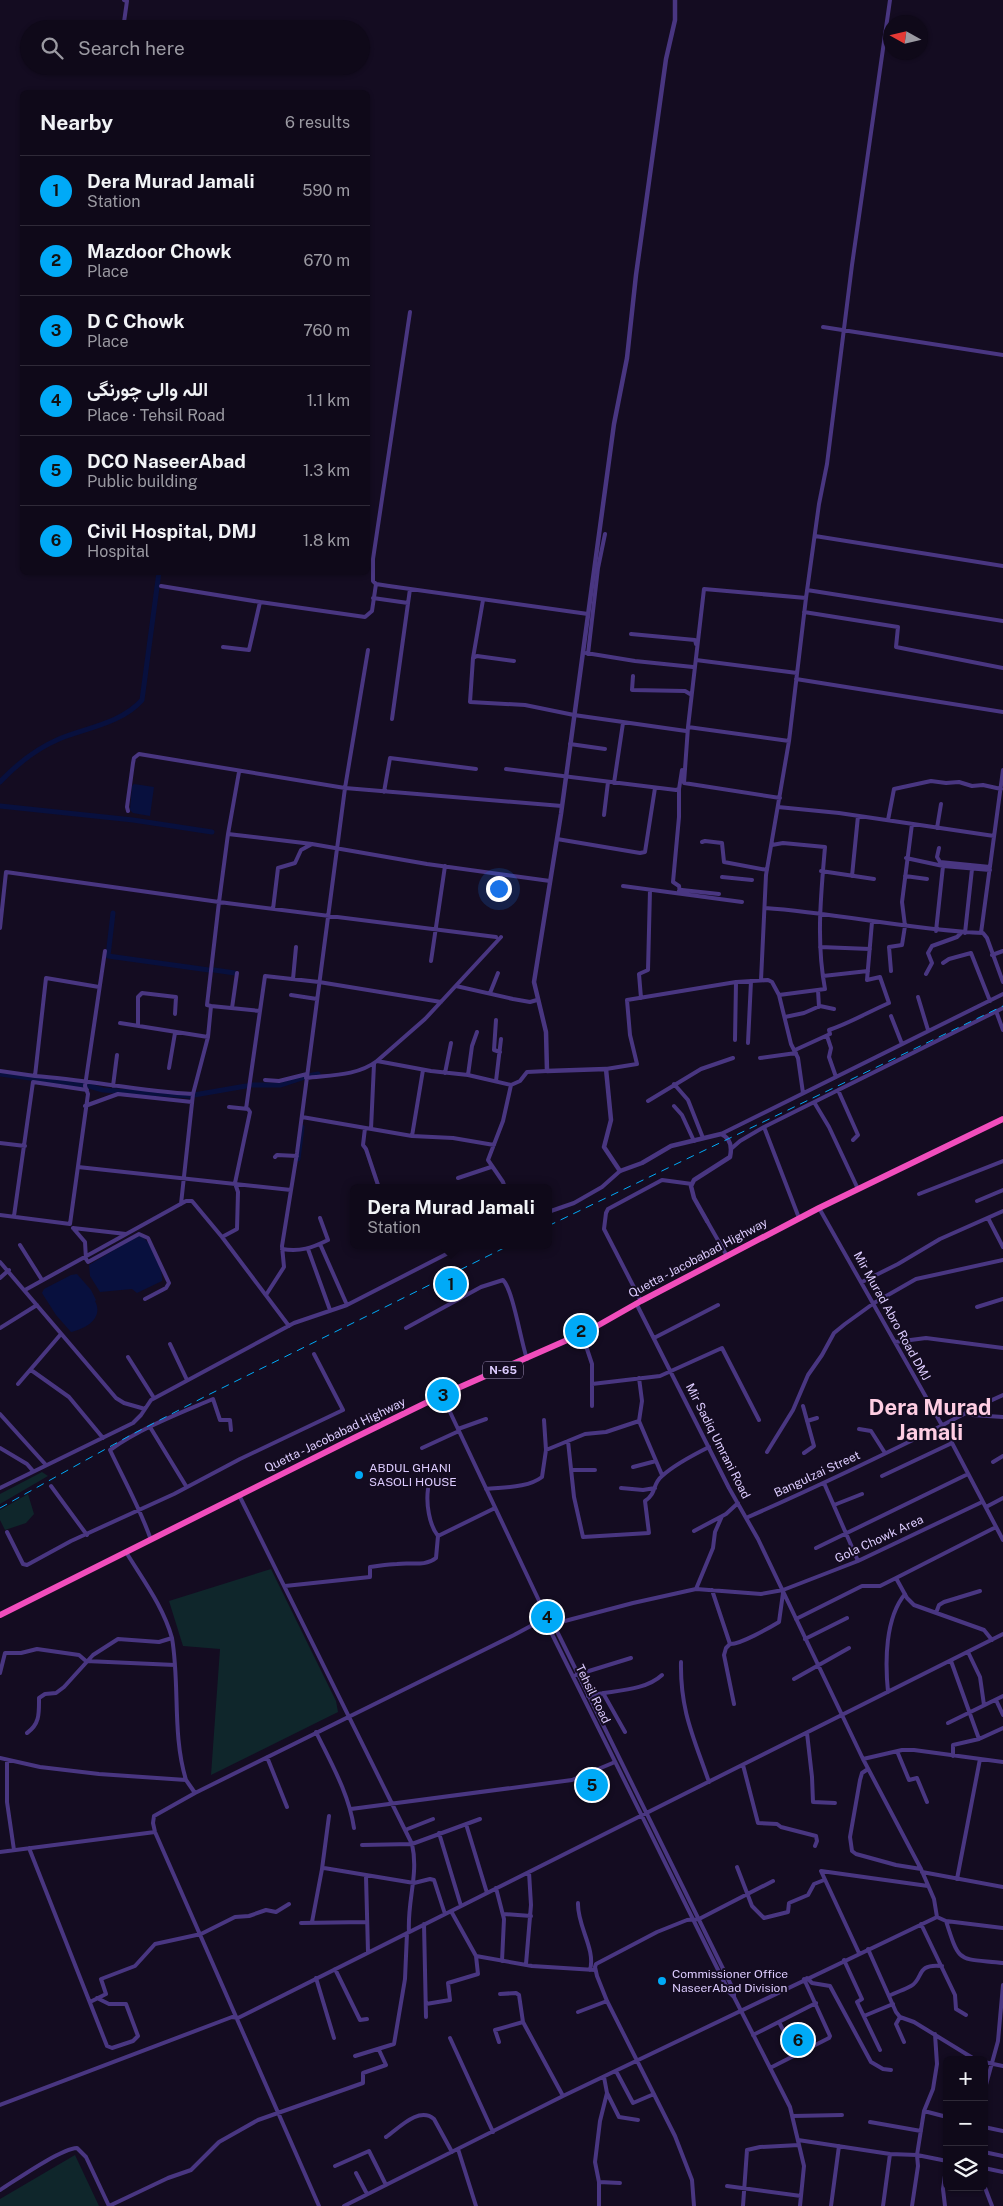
<!DOCTYPE html>
<html lang="en">
<head>
<meta charset="utf-8">
<style>
  body { margin:0; font-family:"Public Sans",Vazirmatn,sans-serif; background:#1d1726; color:#f1f3f6 }
  .controls { position:absolute; right:15px; bottom:15px; display:grid; overflow:hidden; border-radius:8px; box-shadow:0 1px 4px #0004 }
  .controls button { width:45px; height:45px; display:grid; place-items:center; padding:0; border:0; border-bottom:1px solid #2f2a38; background:#0f0919; color:#f1f3f6; font:25px sans-serif }
  .compass { position:absolute; left:883px; top:15px; width:45px; height:45px; border-radius:50%; background:#0f0919; box-shadow:0 1px 4px #0004; rotate:278deg }
  .you { position:absolute; left:498px; top:888px; width:18px; height:18px; margin:-12px; border:4px solid #fff; border-radius:50%; background:#1a73e8; box-shadow:0 0 0 8px #1a73e833 }
  .badge { display:grid; place-items:center; width:32px; height:32px; border-radius:50%; background:#00aaf7; color:#111; font-size:16px; font-weight:700 }
  .pin { position:absolute; translate:-50% -50%; border:2px solid #fff; box-shadow:0 1px 5px #0006 }
  .popup { position:absolute; left:350px; top:1184px; width:202px; height:65px; box-sizing:border-box; display:grid; place-content:center; border-radius:8px; background:#0f0919; filter:drop-shadow(0 1px 4px #0005); font-size:16px; white-space:nowrap; color:#9b9aa2 }
  .popup b { font-size:19px; color:#f1f3f6 }
  .popup::after { content:''; position:absolute; left:50%; top:100%; margin-left:-10px; border:10px solid transparent; border-top-color:#0f0919 }
  .list { margin:0; padding:0; list-style:none }
  h2 { display:flex; justify-content:space-between; align-items:center; height:65px; margin:0; padding:0 20px; font-size:21px }
  h2 small { font-size:16px; font-weight:400; color:#9b9aa2 }
  .list li { display:grid; grid-template-columns:32px 1fr auto; gap:15px; align-items:center; box-sizing:border-box; height:70px; padding:0 20px; border-top:1px solid #2f2a38 }
  .list b { display:block; font-size:19px; white-space:nowrap }
  .list p { margin:0; font-size:16px; white-space:nowrap; color:#9b9aa2 }
  .list em { font-size:16px; font-style:normal; color:#9b9aa2 }
  .icon { flex:none; width:28px; height:28px; fill:none; stroke:currentColor; stroke-width:2; stroke-linecap:round; stroke-linejoin:round }
  .map { position:relative; flex:none; width:1003px; height:2206px; overflow:hidden }
  .search { position:absolute; background:#0f0919; box-shadow:0 1px 4px #0004; left:20px; top:20px; width:350px; height:55px; display:flex; align-items:center; gap:12px; box-sizing:border-box; padding:0 18px; border-radius:28px; color:#9b9aa2; font-size:19px }
  .panel { position:absolute; background:#0f0919; box-shadow:0 1px 4px #0004; left:20px; top:90px; width:350px; height:485px; border-radius:8px }
  .map>svg:first-child { display:block }
</style>
</head>
<body>
<div class="map">
<svg width="1003" height="2206" viewBox="0 0 1003 2206">
  <rect width="100%" height="100%" fill="#140c21"/>
  <path fill="#0f262b" d="M42,1472L48,1476L0,1504V1494Z
    M28,1494L34,1514L26,1523L5,1530L0,1520V1510Z
    M271,1569L336,1701L338,1712L211,1775L220,1649L183,1646L169,1601Z
    M75,2155L99,2206H0V2199Z"/>
  <path fill="#08103e" d="M134,784L154,787L150,816L133,813L130,810L132,786Z
    M139,1235C152,1241 163,1268 162,1281L137,1293L132,1289L100,1292L90,1276L89,1265Z
    M77,1274L91,1290L96,1300L95,1301C104,1318 86,1329 71,1332L56,1315L42,1293L44,1289L71,1275Z"/>
  <g fill="none" stroke-linecap="round" stroke-linejoin="round">
    <path stroke="#08103e" stroke-width="5" d="M0,782C16,765 38,748 59,739C86,728 122,723 142,700L159,572
      M0,806L133,820L212,832
      M113,913L108,956L209,970
      M214,970L235,973
      M0,1074L82,1085
      M308,1076L318,1074
      M249,1085H281L305,1077
      M89,1086L103,1090L190,1096
      M194,1095L246,1086
      M298,1159L302,1127"/>
    <path stroke="#493681" stroke-width="4" d="M123,29L127,1L124,0
      M410,312L373,559V581L376,584L389,586L588,614
      M823,327L1003,355
      M815,536L1003,566
      M161,586L260,602
      M807,590L1003,621
      M373,598L408,603
      M483,600L473,658L470,702L525,705L574,715L686,731
      M804,612L898,627L896,647L1003,668
      M631,634L695,640L696,644
      M223,647L249,650L260,602L365,617L372,611L376,584
      M586,653L635,661L693,667
      M588,654L598,568L605,534
      M473,658L477,656L514,661
      M696,660L797,673
      M633,676L632,690L685,691L690,694
      M796,679L1003,712
      M392,719L410,589
      M688,727L789,741
      M570,744L605,749
      M506,769L676,790L679,789L682,770
      M614,783L623,723
      M679,789V817L673,882L679,886L680,893
      M384,792L390,758L476,769
      M780,798L684,783L688,727L704,589L806,598
      M778,807L839,813L994,836
      M128,811L127,807L133,763L134,758L139,754L345,788L562,806
      M604,815L608,782
      M888,820L894,789L931,781L946,783L959,782L972,786L983,785L1001,789
      M937,828L941,804
      M228,834L312,844L427,864L550,881
      M557,839L640,853L645,852L655,788
      M702,842L705,841L722,843L724,862L767,870
      M772,845L783,843L825,847C821,894 816,941 825,989L779,995
      M939,848L937,857L940,862L990,867
      M906,858L943,866L990,870
      M821,871L874,879
      M852,876L858,816
      M905,876L927,879
      M722,877L752,880
      M623,886L742,902
      M679,891L682,890L719,894
      M765,908C838,913 910,930 983,933L987,938L1003,982
      M273,909L278,868L295,863L301,850L312,844
      M0,928L6,872L219,902L228,834L239,772
      M936,931L943,866
      M965,933L972,869
      M981,933L1003,770
      M820,947L870,949
      M992,955L1003,951
      M431,961L445,866
      M943,963L949,959L971,953L990,1001
      M891,971L889,947L902,945L905,926L902,902L912,824
      M926,974L932,963L928,953L932,946L957,937L961,933
      M823,976L868,971
      M293,979L296,947
      M761,980L766,875L789,741L806,598L819,504L827,464L852,265L890,0
      M456,986L513,999L530,1002L537,1000
      M99,987L46,978L35,1076C88,1080 140,1091 193,1094
      M818,990L819,1007
      M490,993L498,973
      M291,995L317,999
      M918,997L928,1030
      M641,998L639,974L648,970L650,890
      M211,1006L260,1011
      M232,1008L237,973
      M996,1011L1003,1030
      M891,1016L902,1044
      M785,1017L804,1013L820,1006L834,1009
      M496,1020L494,1050L500,1052
      M120,1023L208,1037
      M138,1026V997L142,993L176,997L175,1014
      M827,1036L831,1048L829,1057L836,1077
      M735,1040L736,982
      M748,1043L751,981
      M795,1050L830,1034L829,1030C850,1023 868,1012 889,1003L880,977L867,980L872,922
      M760,1058L796,1053
      M377,1061L425,1019L501,937
      M169,1068L175,1033
      M606,1069L637,1064L630,1035L627,1000L736,982L768,980L772,982L779,995L791,1044L798,1058L803,1093
      M0,1071L35,1076
      M445,1073L451,1043
      M468,1075L472,1046L477,1032
      M306,1078C331,1075 357,1076 377,1061L431,1071L468,1075L511,1085
      M265,1080L279,1081L307,1074
      M496,1081L501,1039
      M674,1084L688,1100L703,1138
      M113,1086L117,1055
      M838,1090L858,1135L853,1140
      M648,1101L701,1069L733,1058
      M814,1102L829,1127L858,1189
      M85,1106L118,1094L192,1102
      M674,1106L682,1115L694,1141
      M246,1109L265,976L319,982L441,1002
      M302,1117L412,1136L453,1138L494,1145
      M764,1127L799,1218
      M365,1128L363,1145L366,1149L379,1188
      M371,1129L374,1064
      M721,1134L1003,994
      M412,1136L423,1070
      M0,1143L25,1146
      M732,1148L740,1141L764,1127L1003,1008
      M275,1157L277,1155L297,1156
      M78,1167L291,1190
      M458,1178L491,1167
      M505,1188L503,1182L488,1160L503,1121L511,1085L520,1081L527,1072L547,1071
      M919,1194L1003,1161
      M977,1201L1003,1190
      M181,1204L193,1094L208,1037L211,1006L207,1005L219,902L496,937
      M819,1208L952,1443L1003,1540
      M548,1212L574,1203L602,1187L620,1171
      M0,1215L70,1224L88,1094L85,1086L105,951
      M14,1216L33,1082L87,1090
      M988,1218L1003,1247
      M707,1221L727,1256
      M73,1228L85,1242L86,1259L88,1262L139,1234L148,1238L169,1283L166,1288L145,1299
      M73,1228L126,1234
      M222,1237L237,1229L238,1192L235,1183L250,1112L248,1109L229,1107
      M320,1244L347,1305
      M20,1245L42,1280
      M282,1249C300,1252 312,1248 328,1240L320,1218
      M308,1249L330,1310
      M0,1262L116,1398L124,1403L145,1409
      M0,1278L9,1270
      M862,1282L898,1264L940,1239L1003,1211
      M25,1290L186,1201H192L222,1237L289,1326
      M266,1295L284,1267L282,1246L297,1153L345,788L368,650
      M641,1301L604,1229L606,1213L608,1209L662,1180L692,1184
      M636,1303L729,1488L758,1539L863,1759L921,1869L934,1899L937,1917L946,1921L1003,1928
      M977,1307L1003,1299
      M0,1328L37,1305
      M406,1328L481,1287L503,1280C513,1290 521,1342 527,1359
      M582,1334L592,1364V1406
      M654,1338L718,1305
      M895,1342L926,1338L1003,1348
      M170,1344L187,1380
      M128,1357L154,1398
      M31,1370L69,1397L103,1438
      M639,1378L642,1401L639,1421L662,1475
      M18,1384L61,1334
      M592,1384L660,1376L722,1348L759,1420
      M442,1395L542,1607L546,1622L729,1992L734,1997
      M803,1406L814,1446L804,1453
      M966,1412L972,1415L1003,1417
      M0,1414L46,1465
      M807,1421L817,1418
      M150,1427L186,1486
      M458,1429L486,1419
      M859,1429L871,1431L885,1453
      M568,1441L574,1497L583,1537L649,1533L645,1501C657,1493 652,1484 662,1476C674,1465 693,1455 709,1447
      M0,1448L27,1464L33,1471
      M422,1448L459,1431
      M546,1450L585,1434L606,1432L639,1421
      M767,1452L793,1410L808,1375L822,1355L834,1333L845,1324L874,1303L916,1279L1003,1260
      M993,1462L1003,1456
      M633,1467L656,1461
      M571,1470H595
      M882,1476L952,1443
      M824,1483L858,1561
      M51,1486L87,1535
      M0,1488L133,1423L141,1415L151,1400L294,1323L347,1305L464,1245
      M621,1488L643,1490L655,1488
      M428,1489C426,1503 429,1525 438,1536
      M486,1489C503,1487 528,1488 542,1477L546,1450L544,1420
      M239,1495L412,1844C419,1874 407,1901 409,1932
      M834,1505L862,1494
      M986,1507L1003,1498
      M746,1518C812,1489 877,1458 941,1426C962,1415 982,1404 1003,1395
      M694,1531L726,1514L738,1503
      M7,1532L23,1564L27,1565L71,1541L174,1494L240,1459L343,1410L314,1354
      M151,1540C140,1508 124,1480 110,1450C141,1428 178,1414 213,1399L220,1420H230L231,1430
      M816,1548L968,1474
      M285,1586L370,1577V1567C379,1566 388,1564 397,1564C410,1562 425,1567 436,1558L438,1536L495,1508
      M696,1589L713,1548L715,1532L722,1516
      M712,1590L730,1644C739,1645 769,1628 779,1622L783,1593
      M542,1607L548,1613L734,1991V1997L790,2107L804,2166L800,2206
      M936,1613L939,1605L944,1602L980,1591
      M796,1619L862,1586H880L896,1578
      M550,1622H561L633,1603L696,1589L761,1594L783,1590L858,1561L982,1502
      M172,1638C180,1685 172,1734 186,1780
      M805,1639L847,1618
      M992,1640L984,1630L914,1605L907,1598L896,1578L996,1527
      M730,1644L726,1648L724,1655L734,1704
      M968,1652L980,1677L984,1705
      M951,1661L979,1739
      M681,1662C680,1711 694,1738 709,1782
      M0,1673L5,1653H21L37,1649L79,1655L86,1661L175,1665
      M576,1675L631,1658
      M794,1679L849,1648
      M888,1692C885,1662 885,1618 905,1594
      M603,1693L625,1732
      M588,1696C611,1690 644,1692 662,1675
      M996,1700L1003,1715
      M948,1723L1003,1696
      M316,1732C331,1763 349,1794 354,1828
      M27,1733C40,1724 39,1713 39,1698L45,1694L56,1693L64,1687L93,1655L118,1639L159,1642L172,1638C163,1606 143,1580 126,1552
      M807,1733L812,1777L813,1802L835,1803
      M897,1751L909,1780L917,1778L927,1802
      M953,1756V1745L979,1739L1003,1728
      M267,1757L287,1807
      M0,1758L40,1767L99,1774L186,1780L195,1793
      M863,1759L902,1750H914L1003,1762
      M7,1760V1802L14,1850
      M743,1765L758,1823L777,1824L781,1827L816,1836L817,1841L815,1846
      M868,1769L862,1773L860,1780L850,1837L852,1851L856,1854L896,1865L921,1869
      M351,1809L572,1780L615,1762
      M466,1824L487,1893
      M405,1830L433,1819
      M439,1833L461,1906
      M362,1845L412,1844L480,1819
      M29,1848L107,2046L112,2048L133,2041L138,2036L126,2004H109L97,1998
      M0,1852L155,1832
      M737,1867L752,1906L764,1918L788,1912L789,1903L808,1895L814,1884L824,1880
      M322,1869L329,1816
      M922,1872L1003,1887
      M366,1876L368,1952
      M957,1879L980,1759
      M496,1888L504,1919L502,1961
      M578,1903C577,1926 596,1949 590,1970
      M451,1911L476,1956L532,1966L595,1970
      M504,1914L531,1916
      M946,1921C960,1965 958,1958 1003,1963
      M312,1922L322,1869L324,1868L414,1883L430,1879L434,1880L445,1914
      M301,1923L366,1922
      M424,1924L426,2017
      M921,1924L955,1995L956,2009L966,2015
      M868,1949L896,2012L900,2017L914,2022L976,2060
      M859,1953L821,1871L928,1886
      M844,1960L862,1999L857,2002L880,2050
      M526,1964L531,1905L529,1872
      M335,1969L360,2020L367,2019
      M316,1978L334,2038
      M807,1978L812,1983L830,1986L871,2062L883,2069L891,2070
      M500,1994L516,1993L519,1995L523,2022L563,2096
      M889,1996C896,1992 904,1990 911,1986C924,1979 915,1963 942,1966
      M90,2002L106,1994L101,1979L135,1966L155,1944L201,1934L235,1917L249,1916L266,1910L276,1912L289,1904
      M426,2004L450,2000L448,1983L478,1974L476,1956
      M578,2012L607,2001
      M864,2016L893,2004
      M900,2017L896,2024L904,2042
      M779,2022L796,2055
      M753,2035L816,2003
      M450,2038L493,2132
      M499,2042L495,2030L523,2022
      M355,2056L394,2044L405,1979L407,1933
      M984,2062L1003,2066
      M770,2068L829,2038L830,2036L804,1979
      M616,2071L633,2103L654,2094
      M604,2077L607,2093L619,2117L638,2120
      M984,2092L998,2041L1003,1985
      M0,2105L232,2017L238,2018L1003,1634
      M924,2111L947,2117
      M793,2116L842,2115
      M870,2122L921,2131
      M984,2127L1003,2131
      M386,2137C399,2128 419,2106 434,2119L452,2152
      M798,2140L890,2154L917,2155L924,2111L933,2089L937,2064L935,2034
      M458,2149L476,2206
      M984,2152L1003,2156
      M335,2166L369,2151L386,2185
      M984,2168L1003,2172
      M356,2173L367,2194
      M599,2182L620,2183
      M984,2185L992,2206
      M727,2186L801,2196
      M0,2190C16,2180 60,2149 77,2148L86,2157L109,2206
      M109,2206L168,2178L191,2170L219,2142L258,2120L363,2083V2073L386,2065L379,2050
      M319,2206L155,1832L153,1823L154,1816L195,1793L514,1635L540,1621L543,1615L548,1613
      M344,2206L563,2096L937,1917
      M599,2206V2182L595,2162L600,2121L607,2093
      M694,2206L692,2180L675,2136L607,2001L597,1976L595,1967L596,1964L657,1932L687,1920L699,1919L773,1881
      M743,2206L747,2150L760,2147L799,2145
      M831,2206L839,2146
      M883,2206L890,2154
      M912,2206L918,2166L917,2155L947,2161
      M945,2206L943,2189L947,2162"/>
    <path stroke="#493681" stroke-width="4.5" d="M675,0V20L666,59L636,275L627,358L614,424L561,814L534,982L546,1032L547,1071L606,1069L611,1120L604,1147L620,1171L642,1163L671,1146L721,1134C731,1138 732,1148 730,1157L694,1180L691,1186L694,1198L707,1221"/>
    <path stroke="#f14dbc" stroke-width="6" d="M0,1615L354,1438L442,1395L590,1330L641,1301L819,1208L1003,1119"/>
    <path stroke="#00aaf7" stroke-width="1" stroke-dasharray="8 6" stroke-linecap="butt" d="M548,1226L1003,1006
      M0,1508L129,1436L208,1395L510,1245"/>
  </g>
  <g fill="#00aaf7" stroke="#140c21" stroke-width="2">
    <circle cx="359" cy="1475" r="5"/>
    <circle cx="662" cy="1981" r="5"/>
  </g>
  <g text-anchor="middle" stroke-width="4" stroke-linejoin="round" paint-order="stroke">
    <rect fill="#140c21" stroke="#a192bc" stroke-width="1" x="483" y="1361.5" width="40" height="17" rx="4"/>
    <g font-size="11" font-weight="bold" fill="#dcf">
      <text x="503" y="1374">N-65</text>
    </g>
    <g font-size="12" fill="#dcf" stroke="#140c21">
      <text transform="translate(698 1258) rotate(-28)" y="4">Quetta - Jacobabad Highway</text>
      <text transform="translate(892 1316) rotate(61)" y="4">Mir Murad Abro Road DMJ</text>
      <text transform="translate(335 1435) rotate(-26)" y="4">Quetta - Jacobabad Highway</text>
      <text transform="translate(718 1441) rotate(63)" y="4">Mir Sadiq Umrani Road</text>
      <text transform="translate(817 1474) rotate(-25)" y="4">Bangulzai Street</text>
      <text transform="translate(879 1539) rotate(-25)" y="4">Gola Chowk Area</text>
      <text transform="translate(593 1694) rotate(64)" y="4">Tehsil Road</text>
    </g>
    <g font-size="12" fill="#dcf" stroke="#140c21" text-anchor="start">
      <text x="369" y="1472">ABDUL GHANI<tspan x="369" dy="14">SASOLI HOUSE</tspan></text>
      <text x="672" y="1978">Commissioner Office<tspan x="672" dy="14">NaseerAbad Division</tspan></text>
    </g>
    <g font-size="22" font-weight="bold" fill="#ffcee3" stroke="#140c21">
      <text x="930" y="1415">Dera Murad<tspan x="930" dy="25">Jamali</tspan></text>
    </g>
  </g>
</svg>
<div class="controls">
<button>+</button>
<button>−</button>
<button><svg class="icon" aria-label="layers" viewBox="0 0 24 24"><path d="M12 4l9 5-9 5-9-5zM3 14l9 5 9-5"/></svg></button>
</div>
<svg class="compass" viewBox="-18 -18 36 36"><path d="M0-13l5 13h-10z" fill="#e53935"/><path d="M0 13l5-13h-10z" fill="#9b9aa2"/></svg>
<div class="you"></div>
<div class="pin badge" style="left:451px;top:1284px">1</div>
<div class="popup"><b>Dera Murad Jamali</b>Station</div>
<div class="pin badge" style="left:581px;top:1331px">2</div>
<div class="pin badge" style="left:443px;top:1395px">3</div>
<div class="pin badge" style="left:547px;top:1617px">4</div>
<div class="pin badge" style="left:592px;top:1785px">5</div>
<div class="pin badge" style="left:798px;top:2040px">6</div>
<div class="search"><svg class="icon" aria-label="search" viewBox="0 0 24 24"><circle cx="10" cy="10" r="6"/><path d="M15 15l6 6"/></svg>Search here</div>
<section class="panel">
<h2>Nearby<small>6 results</small></h2>
<ul class="list">
<li><span class="badge">1</span><div><b>Dera Murad Jamali</b><p>Station</p></div><em>590 m</em></li>
<li><span class="badge">2</span><div><b>Mazdoor Chowk</b><p>Place</p></div><em>670 m</em></li>
<li><span class="badge">3</span><div><b>D C Chowk</b><p>Place</p></div><em>760 m</em></li>
<li><span class="badge">4</span><div><b>اللہ والی چورنگی</b><p>Place · Tehsil Road</p></div><em>1.1 km</em></li>
<li><span class="badge">5</span><div><b>DCO NaseerAbad</b><p>Public building</p></div><em>1.3 km</em></li>
<li><span class="badge">6</span><div><b>Civil Hospital, DMJ</b><p>Hospital</p></div><em>1.8 km</em></li>
</ul>
</section>
</div>
</body>
</html>
